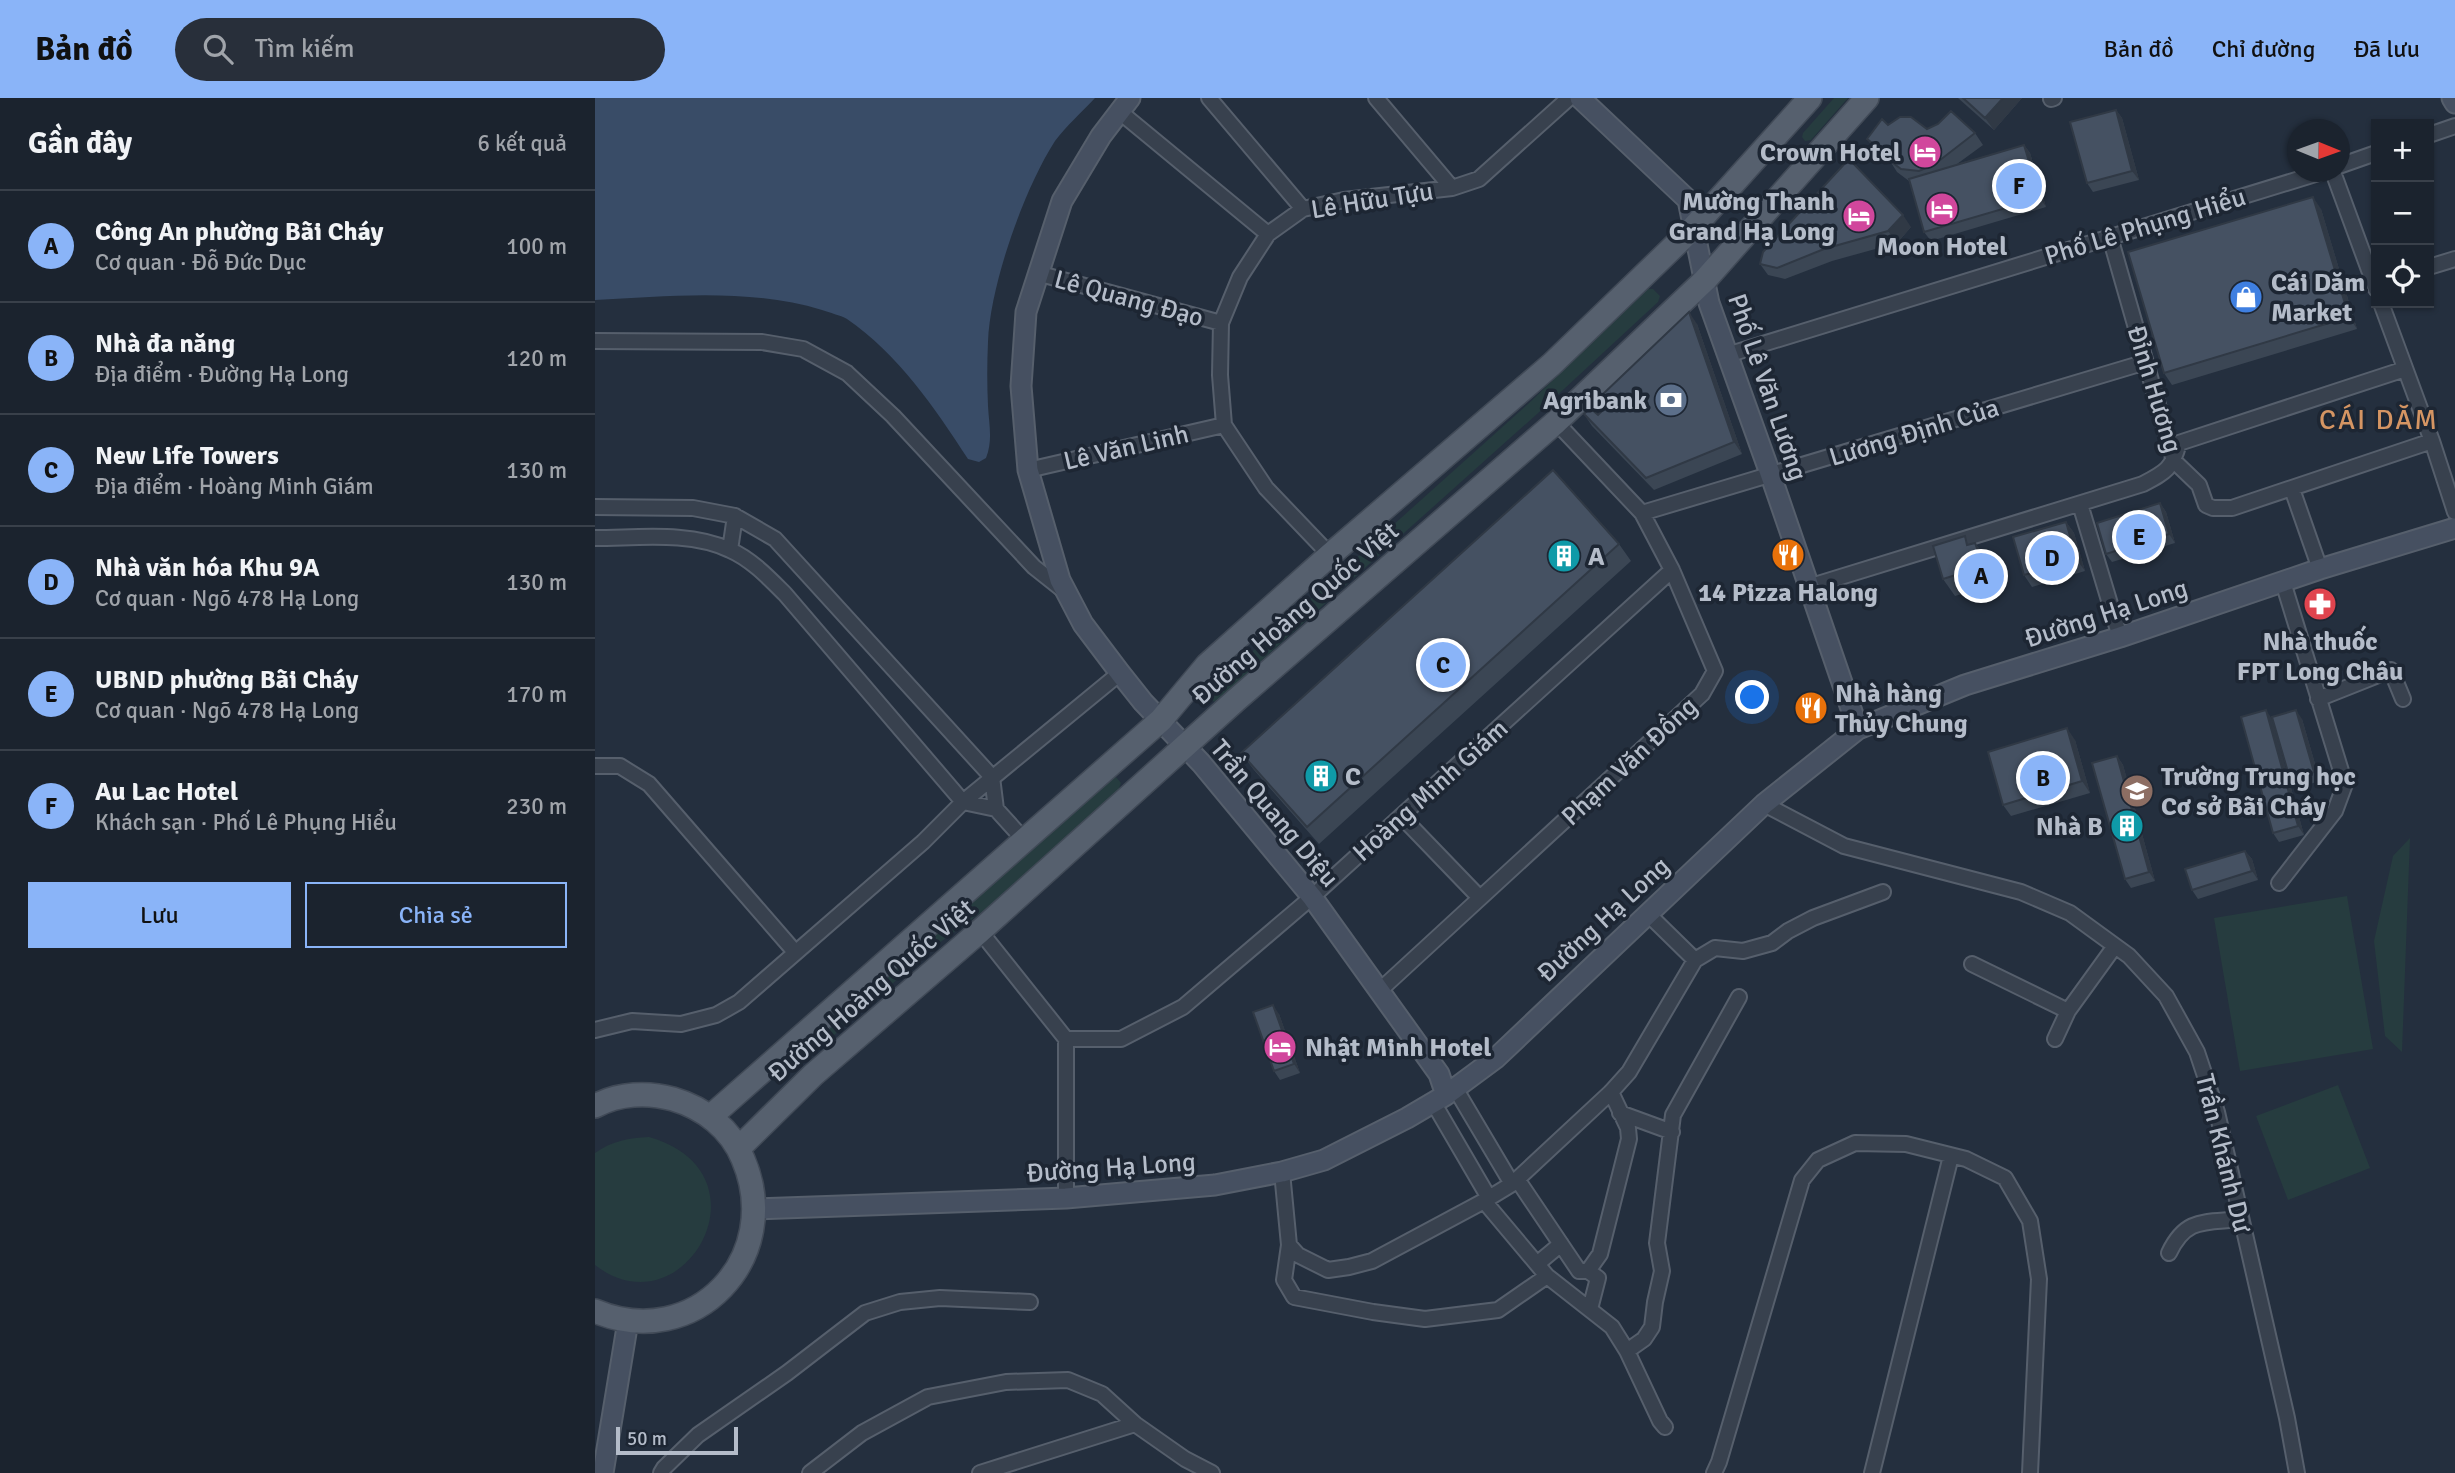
<!DOCTYPE html>
<html lang="vi">
<head>
<meta charset="utf-8">
<style>
  body { margin:0; font-family:Signika,sans-serif; background:#282f3a; color:#f1f3f6 }
  .controls { position:absolute; right:21px; top:21px; display:grid; overflow:hidden; border-radius:0px; box-shadow:0 2px 5px #0004 }
  .controls button { width:63px; height:63px; display:grid; place-items:center; padding:0; border:0; border-bottom:2px solid #39404a; background:#1b232e; color:#f1f3f6; font:35px sans-serif }
  .compass { position:absolute; left:1692px; top:21px; width:63px; height:63px; border-radius:50%; background:#1b232e; box-shadow:0 2px 5px #0004; rotate:91deg }
  .scale { position:absolute; left:21px; bottom:18px; width:122px; box-sizing:border-box; padding-left:7px; border:4px solid #b4bcc9; border-top:0; font-size:19px; line-height:24px; white-space:nowrap; color:#b4bcc9; -webkit-text-stroke:5px #1d2633; paint-order:stroke }
  .you { position:absolute; left:1158px; top:600px; width:24px; height:24px; margin:-18px; border:5px solid #fff; border-radius:50%; background:#1a73e8; box-shadow:0 0 0 10px #1a73e833 }
  .badge { display:grid; place-items:center; width:46px; height:46px; border-radius:50%; background:#8ab4f8; color:#111; font-size:23px; font-weight:700 }
  .pin { position:absolute; translate:-50% -50%; border:4px solid #fff; box-shadow:0 2px 7px #0006 }
  .list { margin:0; padding:0; list-style:none }
  h2 { display:flex; justify-content:space-between; align-items:center; height:91px; margin:0; padding:0 28px; font-size:30px }
  h2 small { font-size:23px; font-weight:400; color:#a0a4aa }
  .list li { display:grid; grid-template-columns:46px 1fr auto; gap:21px; align-items:center; box-sizing:border-box; height:112px; padding:0 28px; border-top:2px solid #39404a }
  .list b { display:block; font-size:26px; white-space:nowrap }
  .list p { margin:0; font-size:23px; white-space:nowrap; color:#a0a4aa }
  .list em { font-size:23px; font-style:normal; color:#a0a4aa }
  .actions { display:flex; gap:14px; padding:21px 28px }
  .actions a { flex:1; padding:16px 0; border:2px solid #8ab4f8; border-radius:0px; text-align:center; font-size:24px; color:#8ab4f8 }
  .actions .main { background:#8ab4f8; color:#111 }
  .icon { flex:none; width:38px; height:38px; fill:none; stroke:currentColor; stroke-width:2; stroke-linecap:round; stroke-linejoin:round }
  .map { position:relative; flex:none; width:1860px; height:1375px; overflow:hidden }
  header { display:flex; align-items:center; gap:42px; box-sizing:border-box; height:98px; padding:0 35px; background:#8ab4f8; color:#111 }
  header strong { font-size:33px }
  nav { display:flex; gap:38px; margin-inline-start:auto; font-size:24px }
  .search { width:490px; height:63px; background:#282f3a; display:flex; align-items:center; gap:18px; box-sizing:border-box; padding:0 24px; border-radius:38px; color:#a0a4aa; font-size:26px }
  main { display:flex }
  aside { flex:1; background:#1b232e }
  .map>svg:first-child { display:block }
</style>
</head>
<body>
<header>
<strong>Bản đồ</strong>
<div class="search"><svg class="icon" aria-label="search" viewBox="0 0 24 24"><circle cx="10" cy="10" r="6"/><path d="M15 15l6 6"/></svg>Tìm kiếm</div>
<nav><a>Bản đồ</a><a>Chỉ đường</a><a>Đã lưu</a></nav>
</header>
<main>
<aside>
<h2>Gần đây<small>6 kết quả</small></h2>
<ul class="list">
<li><span class="badge">A</span><div><b>Công An phường Bãi Cháy</b><p>Cơ quan · Đỗ Đức Dục</p></div><em>100 m</em></li>
<li><span class="badge">B</span><div><b>Nhà đa năng</b><p>Địa điểm · Đường Hạ Long</p></div><em>120 m</em></li>
<li><span class="badge">C</span><div><b>New Life Towers</b><p>Địa điểm · Hoàng Minh Giám</p></div><em>130 m</em></li>
<li><span class="badge">D</span><div><b>Nhà văn hóa Khu 9A</b><p>Cơ quan · Ngõ 478 Hạ Long</p></div><em>130 m</em></li>
<li><span class="badge">E</span><div><b>UBND phường Bãi Cháy</b><p>Cơ quan · Ngõ 478 Hạ Long</p></div><em>170 m</em></li>
<li><span class="badge">F</span><div><b>Au Lac Hotel</b><p>Khách sạn · Phố Lê Phụng Hiểu</p></div><em>230 m</em></li>
</ul>
<div class="actions"><a class="main">Lưu</a><a>Chia sẻ</a></div>
</aside>
<div class="map">
<svg width="1860" height="1375" viewBox="0 0 1860 1375">
  <rect width="100%" height="100%" fill="#242f3e"/>
  <path fill="#263c3f" d="M1239,0H1253L1216,42L1210,43L1207,39L1208,35Z
    M1053,191H1058L1065,198L1063,204L942,316L620,604L612,600L613,595L621,586L933,306Z
    M521,679L526,685L523,693L395,808L340,848L203,969H200L198,963L512,682Z
    M1815,740L1807,954L1790,938L1779,843L1798,758Z
    M1752,798L1778,951L1645,973L1619,820Z
    M1743,987L1775,1070L1693,1102L1661,1018Z
    M54,1039C180,1075 89,1236 0,1167V1055C17,1043 33,1040 54,1039Z"/>
  <path fill="#394c67" d="M0,0H500C487,14 471,28 460,43C429,91 395,187 393,244C392,265 392,287 393,308C394,327 398,342 391,360L384,364L373,361C340,310 303,256 252,221C245,217 235,215 227,212C154,190 75,198 0,202Z"/>
  <g fill="none" stroke-linecap="round" stroke-linejoin="round">
    <defs>
      <path id="street" d="M614,0L708,111
        M781,0L857,90
        M1456,1L1459,0
        M525,14L673,136
        M1834,37L1860,28
        M1744,68L1781,55
        M1738,74L1781,191
        M1515,139L1579,363L1604,387L1611,407L1618,410H1637L1837,343
        M1834,169L1860,161
        M442,175L626,225
        M1786,205L1837,343L1860,414
        M0,243L167,244L208,251L252,275L298,318L439,469L468,492
        M1132,257L1727,74
        M433,372L629,327
        M1697,391L1725,471
        M1485,406L1525,539
        M0,409L98,410L140,418L180,441L397,679L401,711L430,743
        M1047,415L1551,264
        M0,440C43,440 95,433 135,452C156,461 174,480 190,496L368,704L401,711
        M135,452L140,418
        M735,457L671,390L629,327L625,277L626,225L645,179L673,136L708,111L749,102L857,90L884,81L974,0
        M1213,489L1548,386C1571,374 1577,371 1584,345L1810,271
        M1723,601L1796,572L1808,601
        M0,668H25L54,686L200,854
        M1169,706L1249,748L1426,794L1475,815L1534,858L1571,898L1602,954L1622,1014L1692,1320L1702,1375
        M806,718L885,800
        M1684,785L1740,713L1750,686L1688,484
        M1052,815L1100,862
        M385,833L471,941V1100
        M1377,866L1473,913
        M783,894L1107,596L1120,573L1077,472L1047,415L961,324
        M0,932L37,923L86,926L121,917L144,904L328,744L368,704L525,575
        M471,941H526L588,909L717,799L1077,472
        M1460,941L1473,913L1520,848
        M860,990L917,1086
        M838,1004L894,1100
        M1025,1015L1077,1034
        M687,1074L694,1147L689,1182L699,1199L778,1214L830,1221L903,1212L952,1178
        M922,1081L984,1173H993L1005,1156L1034,1041L1033,1030L1016,994
        M889,1103L952,1178L1017,1229L1032,1253L1065,1323L1070,1329
        M694,1147L703,1157L733,1172L754,1169L777,1163L889,1103L917,1086L1016,994L1034,974L1100,862L1120,850L1148,853L1177,845L1193,833L1218,820L1288,794
        M1574,1155C1591,1119 1610,1125 1646,1121
        M942,1166L966,1146
        M993,1173L1003,1180L995,1211
        M1032,1253L1049,1241L1057,1229L1060,1204L1067,1173L1062,1145L1078,1017L1144,899
        M66,1375L69,1370L103,1337L192,1275L270,1215L305,1204L345,1200L435,1204
        M215,1375L267,1335L333,1299L411,1284L473,1282L507,1296L540,1326L590,1361L617,1375
        M385,1375L540,1326
        M1119,1375L1124,1364L1207,1082L1223,1062L1260,1045L1311,1046L1371,1061L1410,1080L1435,1123L1444,1181L1435,1375
        M1277,1375L1356,1058"/>
      <path id="secondary" d="M535,0L506,38L467,103L431,214L426,288L433,372L465,482L488,526L525,575L548,604L606,665L717,799L844,976L851,997
        M985,0L1093,102L1114,205L1176,378L1263,631
        M1857,0L1860,5
        M161,1111L471,1100L620,1087L687,1074L729,1062L812,1020L851,997L901,960L1169,706L1263,631L1370,587L1525,539L1725,471L1860,430
        M8,1375L33,1223"/>
      <path id="primary" d="M0,1008C24,995 53,994 78,1001C109,1010 136,1031 148,1061C190,1159 100,1255 0,1213
        M115,1019L566,622L612,567L735,457L957,266L1099,129L1215,0
        M144,1050L218,977L385,833L641,602L961,324L1110,182L1272,0"/>
    </defs>
    <use href="#street" stroke="#565f6c" stroke-width="18"/>
    <use href="#secondary" stroke="#565f6c" stroke-width="23"/>
    <use href="#primary" stroke="#414a57" stroke-width="26"/>
    <use href="#street" stroke="#38414e" stroke-width="14"/>
    <use href="#secondary" stroke="#465061" stroke-width="19"/>
    <use href="#primary" stroke="#56606e" stroke-width="23"/>
  </g>
  <path fill="#3b4654" d="M1363,0H1427L1399,32Z
    M1521,12L1527,20L1544,82L1498,94L1492,85Z
    M1293,27L1380,35L1388,47L1362,66L1429,47L1435,55L1451,109L1336,143L1329,134L1314,83L1302,74L1295,63L1280,52L1272,41Z
    M1726,111L1762,231L1577,287L1569,275Z
    M1316,129L1302,145L1237,163L1190,181L1173,177L1165,166L1168,154Z
    M1102,226L1147,356L1059,392L997,328L989,316L1003,317L1014,306L1007,297Z
    M1565,405L1571,414L1580,445L1517,464L1511,456Z
    M1471,424L1479,435L1490,473L1437,489L1429,477Z
    M1380,445L1393,462L1396,473L1389,475L1393,488L1360,498L1348,481L1375,446Z
    M1024,446L1036,463L724,746L659,672L646,655Z
    M1677,621L1709,737L1684,744L1678,735Z
    M1707,621L1725,683L1701,690L1695,681Z
    M1480,642L1495,695L1416,718L1408,707Z
    M1522,658L1528,667L1560,783L1536,790L1530,781Z
    M1650,753L1657,761L1663,782L1603,801L1597,792Z
    M684,916L705,975L685,982L679,973Z"/>
  <path fill="#303945" d="M1408,0H1427L1399,32L1390,20Z
    M1521,12L1527,20L1544,82L1537,73Z
    M1429,47L1435,55L1451,109L1445,100Z
    M1718,99L1726,111L1762,231L1754,219Z
    M1308,117L1316,129L1302,145L1293,133Z
    M1094,214L1102,226L1147,356L1139,344Z
    M1565,405L1571,414L1580,445L1574,436Z
    M1471,424L1479,435L1490,473L1482,462Z
    M1380,445L1393,462L1396,473L1384,456Z
    M1377,458L1389,475L1393,488L1380,471Z
    M1671,612L1677,621L1709,737L1703,728Z
    M1701,612L1707,621L1725,683L1719,674Z
    M1472,630L1480,642L1495,695L1487,683Z
    M1522,658L1528,667L1560,783L1554,774Z
    M1650,753L1657,761L1663,782L1657,773Z
    M678,907L684,916L705,975L699,966Z"/>
  <path fill="#455162" stroke="#303945" stroke-width="2" d="M1368,0H1408L1390,20Z
    M1521,12L1537,73L1492,85L1475,24Z
    M1356,13L1380,35L1340,66L1324,73L1306,71L1294,62L1296,59L1272,41L1287,21L1293,27L1305,19H1316L1332,31L1343,26Z
    M1429,47L1445,100L1329,134L1314,81Z
    M1254,61L1308,117L1293,133L1229,151L1182,170L1165,166L1168,154Z
    M1718,99L1754,219L1569,275L1533,154Z
    M1094,214L1139,344L1051,380L989,316L995,310L1003,317L1015,305L1007,297Z
    M958,372L1024,446L712,729L646,655Z
    M1565,405L1574,436L1511,456L1502,425Z
    M1471,424L1482,462L1429,477L1418,439Z
    M1370,438L1372,447L1380,445L1384,456L1377,458L1380,471L1348,481L1338,448Z
    M1671,612L1703,728L1678,735L1646,619Z
    M1701,612L1719,674L1695,681L1677,619Z
    M1472,630L1487,683L1408,707L1393,654Z
    M1522,658L1554,774L1530,781L1497,665Z
    M1650,753L1657,773L1597,792L1590,771Z
    M678,907L699,966L679,973L658,914Z"/>
  <defs>
    <symbol id="hotel-disc" viewBox="-11 -11 22 22"><circle r="9.5" fill="#d1479c" stroke="#1d2633"/><path d="M-6-4.5h1.5V1H6V5H4.5V3h-9V5H-6ZM-4 0a1.8 1.8 0 1 1 3.6 0ZM.5 0V-2.5h3Q6-2.5 6 0Z" fill="#fff"/></symbol>
    <symbol id="shop-disc" viewBox="-11 -11 22 22"><circle r="9.5" fill="#3f7fe0" stroke="#1d2633"/><path d="M-5-2.5h2.3a2.7 3.5 0 0 1 5.4 0H5L5.5 6h-11ZM-1.5-2.5h3a1.5 2.3 0 0 0-3 0Z" fill="#fff"/></symbol>
    <symbol id="bank-disc" viewBox="-11 -11 22 22"><circle r="9.5" fill="#5c6f8a" stroke="#1d2633"/><path d="M-6-4H6V4H-6ZM0-2.3a2.3 2.3 0 1 0 0 4.6a2.3 2.3 0 1 0 0-4.6Z" fill="#fff"/></symbol>
    <symbol id="restaurant-disc" viewBox="-11 -11 22 22"><circle r="9.5" fill="#e8710a" stroke="#1d2633"/><path d="M-5-6h1v4h1v-4h1v4h1v-4h1v5L-1.5 .5V6h-2V.5L-5-1ZM5-6V6H3V1.5H1.5Q1.5-4 5-6Z" fill="#fff"/></symbol>
    <symbol id="building-disc" viewBox="-11 -11 22 22"><circle r="9.5" fill="#0f9aa8" stroke="#1d2633"/><path d="M-4-6H4V6H1V3H-1V6H-4ZM-2.5-4.3h1.7v1.8h-1.7ZM.8-4.3h1.7v1.8H.8ZM-2.5-1h1.7V.8h-1.7ZM.8-1h1.7V.8H.8Z" fill="#fff"/></symbol>
    <symbol id="pharmacy-disc" viewBox="-11 -11 22 22"><circle r="9.5" fill="#e0444e" stroke="#1d2633"/><path d="M-2-6h4v4h4v4h-4v4h-4v-4h-4v-4h4Z" fill="#fff"/></symbol>
    <symbol id="school-disc" viewBox="-11 -11 22 22"><circle r="9.5" fill="#8d6e63" stroke="#1d2633"/><path d="M0-5L7-2L0 1L-7-2ZM-4 1L0 2.5L4 1V4Q0 6-4 4Z" fill="#fff"/></symbol>
  </defs>
  <g fill-rule="evenodd">
    <use href="#hotel-disc" x="1311" y="35" width="38" height="38"/>
    <use href="#hotel-disc" x="1328" y="92" width="38" height="38"/>
    <use href="#hotel-disc" x="1245" y="99" width="38" height="38"/>
    <use href="#shop-disc" x="1632" y="180" width="38" height="38"/>
    <use href="#bank-disc" x="1057" y="283" width="38" height="38"/>
    <use href="#restaurant-disc" x="1174" y="438" width="38" height="38"/>
    <use href="#building-disc" x="950" y="439" width="38" height="38"/>
    <use href="#pharmacy-disc" x="1706" y="487" width="38" height="38"/>
    <use href="#restaurant-disc" x="1197" y="591" width="38" height="38"/>
    <use href="#building-disc" x="707" y="659" width="38" height="38"/>
    <use href="#school-disc" x="1523" y="674" width="38" height="38"/>
    <use href="#building-disc" x="1513" y="709" width="38" height="38"/>
    <use href="#hotel-disc" x="666" y="930" width="38" height="38"/>
  </g>
  <g text-anchor="middle" stroke-width="7" stroke-linejoin="round" paint-order="stroke">
    <g font-size="26" font-weight="bold" fill="#b4bcc9" stroke="#1d2633" text-anchor="start">
      <text x="1306" y="63" text-anchor="end">Crown Hotel</text>
      <text x="1240" y="112" text-anchor="end">Mường Thanh<tspan x="1240" dy="30">Grand Hạ Long</tspan></text>
      <text x="1347" y="157" text-anchor="middle">Moon Hotel</text>
      <text x="1676" y="193">Cái Dăm<tspan x="1676" dy="30">Market</tspan></text>
      <text x="1052" y="311" text-anchor="end">Agribank</text>
      <text x="993" y="467">A</text>
      <text x="1193" y="503" text-anchor="middle">14 Pizza Halong</text>
      <text x="1725" y="552" text-anchor="middle">Nhà thuốc<tspan x="1725" dy="30">FPT Long Châu</tspan></text>
      <text x="1240" y="604">Nhà hàng<tspan x="1240" dy="30">Thủy Chung</tspan></text>
      <text x="750" y="687">C</text>
      <text x="1566" y="687">Trường Trung học<tspan x="1566" dy="30">Cơ sở Bãi Cháy</tspan></text>
      <text x="1508" y="737" text-anchor="end">Nhà B</text>
      <text x="710" y="958">Nhật Minh Hotel</text>
    </g>
    <g font-size="26" fill="#b4bcc9" stroke="#1d2633">
      <text transform="translate(777 102) rotate(-9)" y="9">Lê Hữu Tựu</text>
      <text transform="translate(1550 128) rotate(-17)" y="9">Phố Lê Phụng Hiểu</text>
      <text transform="translate(534 200) rotate(15)" y="9">Lê Quang Đạo</text>
      <text transform="translate(1173 289) rotate(71)" y="9">Phố Lê Văn Lương</text>
      <text transform="translate(1560 291) rotate(73)" y="9">Đỉnh Hương</text>
      <text transform="translate(1319 334) rotate(-17)" y="9">Lương Định Của</text>
      <text transform="translate(531 349) rotate(-13)" y="9">Lê Văn Linh</text>
      <text transform="translate(700 515) rotate(-41)" y="9">Đường Hoàng Quốc Việt</text>
      <text transform="translate(1511 515) rotate(-18)" y="9">Đường Hạ Long</text>
      <text transform="translate(1034 663) rotate(-43)" y="9">Phạm Văn Đồng</text>
      <text transform="translate(835 692) rotate(-42)" y="9">Hoàng Minh Giám</text>
      <text transform="translate(680 715) rotate(50)" y="9">Trần Quang Diệu</text>
      <text transform="translate(1008 821) rotate(-43)" y="9">Đường Hạ Long</text>
      <text transform="translate(276 892) rotate(-41)" y="9">Đường Hoàng Quốc Việt</text>
      <text transform="translate(1629 1055) rotate(76)" y="9">Trần Khánh Dư</text>
      <text transform="translate(516 1069) rotate(-4)" y="9">Đường Hạ Long</text>
    </g>
    <g font-size="28" letter-spacing="2" fill="#d59563" stroke="#1d2633">
      <text x="1784" y="331">CÁI DĂM</text>
    </g>
  </g>
</svg>
<div class="controls">
<button>+</button>
<button>−</button>
<button><svg class="icon" aria-label="locate" viewBox="0 0 24 24"><circle cx="12" cy="12" r="6"/><path d="M12 2v4M12 18v4M2 12h4M18 12h4"/></svg></button>
</div>
<svg class="compass" viewBox="-18 -18 36 36"><path d="M0-13l5 13h-10z" fill="#e53935"/><path d="M0 13l5-13h-10z" fill="#a0a4aa"/></svg>
<div class="scale">50 m</div>
<div class="you"></div>
<div class="pin badge" style="left:1386px;top:478px">A</div>
<div class="pin badge" style="left:1448px;top:680px">B</div>
<div class="pin badge" style="left:848px;top:567px">C</div>
<div class="pin badge" style="left:1457px;top:460px">D</div>
<div class="pin badge" style="left:1544px;top:439px">E</div>
<div class="pin badge" style="left:1424px;top:88px">F</div>
</div>
</main>
</body>
</html>
